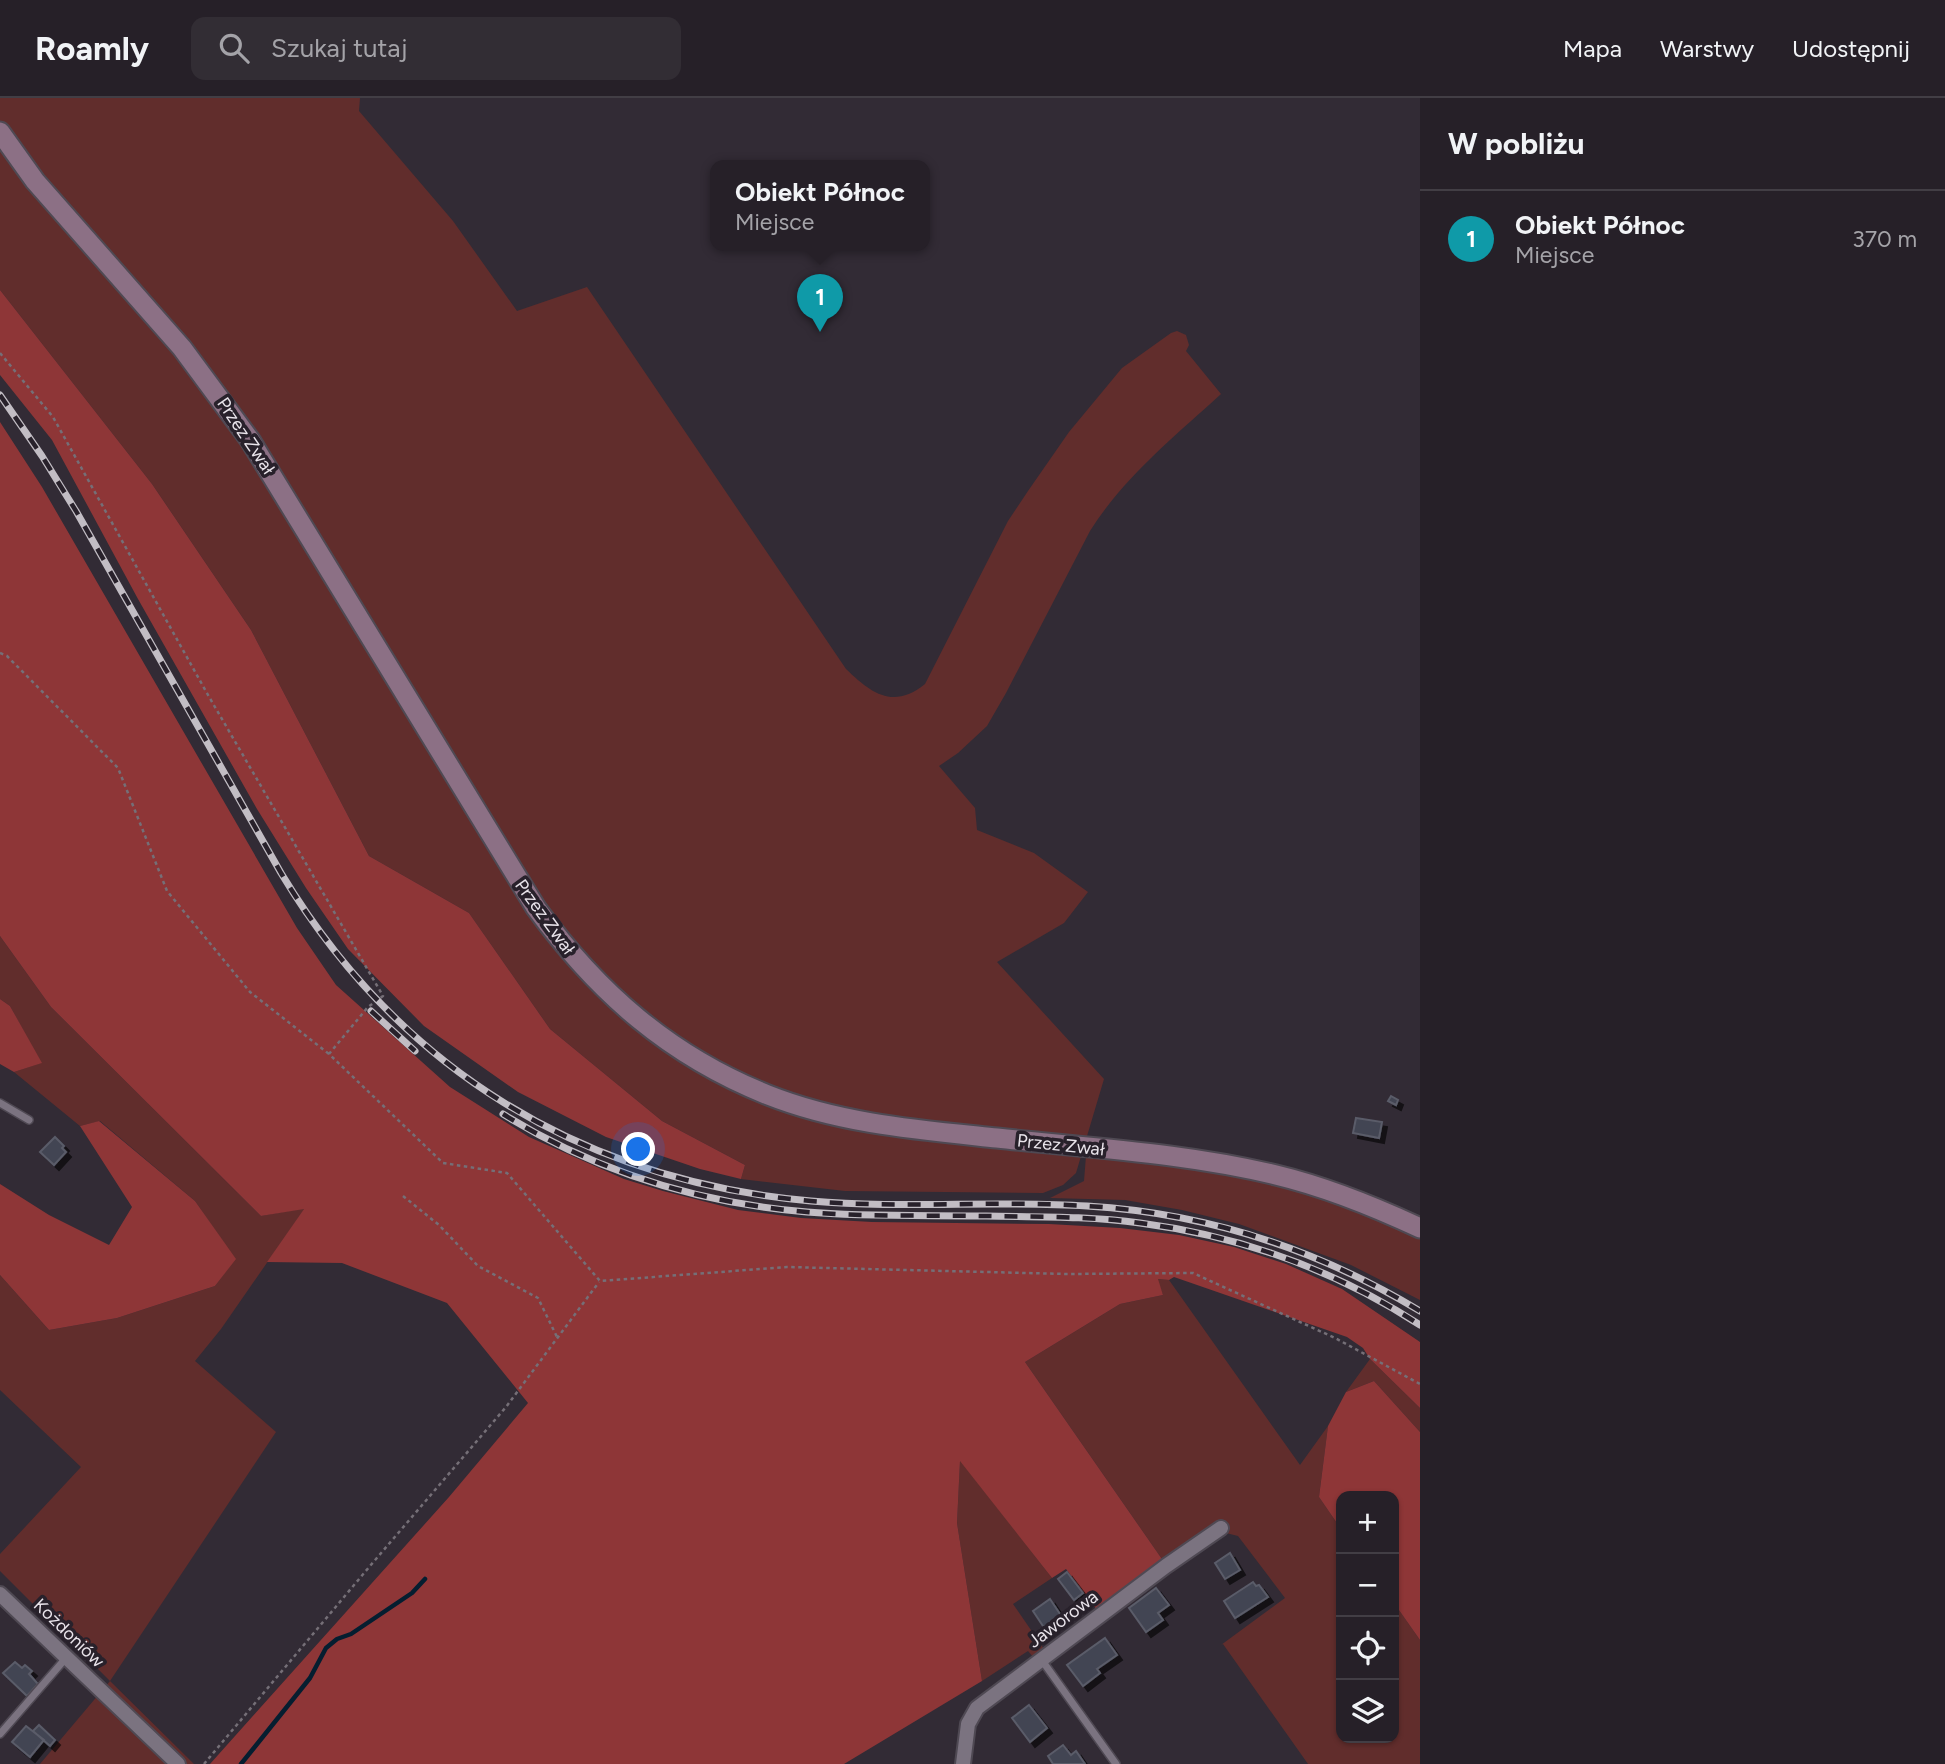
<!DOCTYPE html>
<html lang="pl">
<head>
<meta charset="utf-8">
<style>
  body { margin:0; font-family:Figtree,sans-serif; background:#322d34; color:#f1f3f6 }
  .controls { position:absolute; right:21px; bottom:21px; display:grid; overflow:hidden; border-radius:14px; box-shadow:0 2px 5px #0004 }
  .controls button { width:63px; height:63px; display:grid; place-items:center; padding:0; border:0; border-bottom:2px solid #423e45; background:#262028; color:#f1f3f6; font:35px sans-serif }
  .you { position:absolute; left:639px; top:1052px; width:24px; height:24px; margin:-18px; border:5px solid #fff; border-radius:50%; background:#1a73e8; box-shadow:0 0 0 10px #1a73e833 }
  .badge { display:grid; place-items:center; width:46px; height:46px; border-radius:50%; background:#72d25d; color:#fff; font-size:23px; font-weight:700 }
  .pin { position:absolute; translate:-50% -58px; filter:drop-shadow(0 2px 4px #0008) }
  .pin::after { content:''; position:absolute; top:37px; width:24px; height:21px; background:inherit; clip-path:polygon(0 0,100% 0,50% 100%) }
  .popup { position:absolute; left:710px; top:62px; width:220px; height:91px; box-sizing:border-box; display:grid; place-content:center; border-radius:14px; background:#262028; filter:drop-shadow(0 2px 5px #0005); font-size:23px; white-space:nowrap; color:#a4a3a8 }
  .popup b { font-size:26px; color:#f1f3f6 }
  .popup::after { content:''; position:absolute; left:50%; top:100%; margin-left:-14px; border:14px solid transparent; border-top-color:#262028 }
  .list { margin:0; padding:0; list-style:none }
  h2 { display:flex; justify-content:space-between; align-items:center; height:91px; margin:0; padding:0 28px; font-size:30px }
  h2 small { font-size:23px; font-weight:400; color:#a4a3a8 }
  .list li { display:grid; grid-template-columns:46px 1fr auto; gap:21px; align-items:center; box-sizing:border-box; height:98px; padding:0 28px; border-top:2px solid #423e45 }
  .list b { display:block; font-size:26px; white-space:nowrap }
  .list p { margin:0; font-size:23px; white-space:nowrap; color:#a4a3a8 }
  .list em { font-size:23px; font-style:normal; color:#a4a3a8 }
  .icon { flex:none; width:38px; height:38px; fill:none; stroke:currentColor; stroke-width:2; stroke-linecap:round; stroke-linejoin:round }
  .map { position:relative; flex:none; width:1420px; height:1666px; overflow:hidden }
  header { display:flex; align-items:center; gap:42px; box-sizing:border-box; height:98px; padding:0 35px; background:#262028; border-bottom:2px solid #423e45 }
  header strong { font-size:33px }
  nav { display:flex; gap:38px; margin-inline-start:auto; font-size:24px }
  .search { width:490px; height:63px; background:#322d34; display:flex; align-items:center; gap:18px; box-sizing:border-box; padding:0 24px; border-radius:14px; color:#a4a3a8; font-size:26px }
  main { display:flex }
  aside { flex:1; background:#262028 }
  .map>svg:first-child { display:block }
</style>
</head>
<body>
<header>
<strong>Roamly</strong>
<div class="search"><svg class="icon" aria-label="search" viewBox="0 0 24 24"><circle cx="10" cy="10" r="6"/><path d="M15 15l6 6"/></svg>Szukaj tutaj</div>
<nav><a>Mapa</a><a>Warstwy</a><a>Udostępnij</a></nav>
</header>
<main>
<div class="map">
<svg width="1420" height="1666" viewBox="0 0 1420 1666">
  <defs>
    <filter id="shadow"><feDropShadow dx="5" dy="5" stdDeviation="0" flood-color="#0009"/></filter>
  </defs>
  <rect width="100%" height="100%" fill="#322b35"/>
  <path fill="#612d2c" d="M0,0H360L359,13L453,123L517,213L587,189L846,571C871,595 893,612 925,586L1008,423L1028,393L1069,334L1122,270L1171,235L1177,233L1186,237L1189,247L1186,253L1221,296C1174,339 1124,379 1090,433L1006,595L987,628L958,655L939,668L975,710L977,732L1034,755L1088,794L1064,825L997,864L1104,981L1076,1075L1063,1087L1043,1095L845,1093L741,1081L745,1067L662,1023L550,931L469,815L369,758L251,532L152,386L0,192Z
    M0,838L51,909L261,1118L305,1110L221,1231L195,1263L276,1334L110,1583L194,1666H40L110,1583L0,1473V1456L81,1369L0,1292V1177L49,1232L117,1220L215,1188L235,1161L195,1103L100,1023L80,1028L14,974L41,965L10,908L0,901Z
    M1086,1058L1196,1072L1281,1087L1350,1109L1420,1140V1202L1351,1167L1239,1126L1182,1112L1125,1102L1050,1100L1084,1083Z
    M1157,1181L1169,1182L1300,1367L1328,1328L1319,1399L1341,1431V1640H1394V1505L1420,1542V1666H1308L1223,1546L1221,1547L1285,1500L1238,1438L1226,1435L1221,1430L1164,1464L1025,1264L1120,1206L1163,1197Z
    M1370,1261L1420,1310V1334L1374,1283L1346,1294Z
    M960,1362L1052,1480L1013,1506L1044,1551L1034,1560L1028,1553L982,1583L957,1425Z"/>
  <path fill="#8e3637" d="M0,192L152,386L251,532L369,758L469,815L550,931L662,1023L745,1067L741,1081L700,1071L606,1039L518,994L424,928L348,851L306,790L257,711L138,501L52,342L0,277Z
    M0,324L42,389L297,830L336,887L450,989L529,1039L624,1081L663,1093L738,1112L801,1120L872,1124L1049,1126L1120,1130L1179,1137L1234,1149L1286,1166L1342,1191L1420,1244V1310L1370,1261L1363,1250L1347,1239L1174,1179L1169,1182L1158,1181L1163,1197L1120,1206L1025,1264L1164,1464L1097,1512L1066,1471L1052,1480L960,1363L957,1425L982,1583L844,1666H210L449,1399L528,1305L447,1205L342,1165L267,1164L304,1111L261,1118L51,909L0,838Z
    M0,901L10,908L42,965L14,974L0,966Z
    M99,1023L195,1103L236,1161L215,1188L117,1220L49,1232L0,1177V1086L49,1117L109,1147L132,1109L80,1028Z
    M1374,1283L1420,1334V1542L1394,1505V1398H1341V1431L1319,1399L1328,1328L1346,1294Z"/>
  <g fill="none" stroke-linecap="round" stroke-linejoin="round">
    <path stroke="#051e30" stroke-width="4.5" d="M241,1666L310,1580L326,1550L337,1541L351,1536L412,1495L425,1481"/>
  </g>
  <path fill="#434552" stroke="#5a5c69" stroke-width="2" filter="url(#shadow)" d="M1391,998L1398,1002L1396,1007L1388,1003Z
    M1356,1020L1382,1024L1379,1040L1353,1035Z
    M55,1039L64,1048L62,1050L66,1054L54,1067L40,1054Z
    M1230,1455L1240,1472L1225,1481L1215,1465Z
    M1067,1474L1083,1495L1074,1502L1058,1481Z
    M1253,1484L1256,1488L1259,1487L1268,1499L1235,1520L1224,1503Z
    M1156,1490L1169,1507L1158,1515L1163,1522L1146,1534L1129,1510Z
    M1050,1501L1062,1519L1045,1531L1033,1513Z
    M1105,1540L1117,1557L1097,1571L1100,1575L1083,1588L1067,1567Z
    M15,1564L22,1570L25,1567L32,1573L29,1576L38,1586L27,1598L3,1575Z
    M1029,1607L1047,1630L1030,1644L1012,1620Z
    M39,1627L55,1642L50,1648L33,1633Z
    M26,1628L44,1642L30,1659L12,1644Z
    M1063,1647L1071,1657L1076,1653L1085,1666H1053L1048,1658Z"/>
  <g fill="none" stroke-linecap="round" stroke-linejoin="round">
    <defs>
      <path id="lane" d="M0,1005L29,1022
        M1041,1561L1116,1666
        M0,1636L66,1560"/>
      <path id="street" d="M0,1496L178,1666
        M963,1666L968,1626L977,1610L1166,1468L1221,1430"/>
      <path id="secondary" d="M0,34L35,83L182,250L250,342L536,810C598,895 670,958 768,997C841,1026 920,1032 997,1040C1090,1050 1185,1055 1276,1077C1326,1089 1373,1108 1420,1130"/>
    </defs>
    <use href="#lane" stroke="#4f4953" stroke-width="10"/>
    <use href="#street" stroke="#4f4953" stroke-width="18"/>
    <use href="#secondary" stroke="#4f4953" stroke-width="23"/>
    <path stroke="#756f77" stroke-width="2.5" stroke-dasharray="3.5 3.5" stroke-linecap="butt" d="M0,255L53,319L208,597L383,898L368,909L329,956L443,1065L507,1075L600,1183L787,1169L1066,1176L1193,1175L1335,1240L1420,1286
      M0,555L7,558L118,670L167,793L250,894L329,956
      M403,1098L439,1127L478,1168L538,1200L558,1241
      M204,1666L370,1468L506,1309L599,1184"/>
    <use href="#lane" stroke="#7b7380" stroke-width="7"/>
    <use href="#street" stroke="#7b7380" stroke-width="14"/>
    <use href="#secondary" stroke="#8c7085" stroke-width="19"/>
    <defs>
      <path id="rail" d="M0,297L42,358L76,413L281,775C399,971 582,1083 811,1103C902,1111 995,1102 1087,1108C1207,1115 1317,1151 1420,1213
        M371,913L415,953
        M503,1016C595,1073 699,1105 807,1114C866,1119 927,1117 986,1118C1037,1119 1089,1118 1140,1125C1240,1138 1335,1172 1420,1227"/>
    </defs>
    <use href="#rail" stroke="#c2bdc4" stroke-width="7"/>
    <use href="#rail" stroke="#28212b" stroke-width="4.5" stroke-dasharray="13" stroke-linecap="butt"/>
  </g>
  <g text-anchor="middle" stroke-width="7" stroke-linejoin="round" paint-order="stroke">
    <g font-size="18" fill="#e9e4eb" stroke="#28212b">
      <text transform="translate(246 338) rotate(56)" y="6">Przez Zwał</text>
      <text transform="translate(545 819) rotate(54)" y="6">Przez Zwał</text>
      <text transform="translate(1061 1047) rotate(6)" y="6">Przez Zwał</text>
      <text transform="translate(1063 1521) rotate(-37)" y="6">Jaworowa</text>
      <text transform="translate(69 1535) rotate(44)" y="6">Kożdoniów</text>
    </g>
  </g>
</svg>
<div class="controls">
<button>+</button>
<button>−</button>
<button><svg class="icon" aria-label="locate" viewBox="0 0 24 24"><circle cx="12" cy="12" r="6"/><path d="M12 2v4M12 18v4M2 12h4M18 12h4"/></svg></button>
<button><svg class="icon" aria-label="layers" viewBox="0 0 24 24"><path d="M12 4l9 5-9 5-9-5zM3 14l9 5 9-5"/></svg></button>
</div>
<div class="you"></div>
<div class="pin badge" style="left:820px;top:234px;background:#0f9aa8">1</div>
<div class="popup"><b>Obiekt Północ</b>Miejsce</div>
</div>
<aside>
<h2>W pobliżu<small></small></h2>
<ul class="list">
<li><span class="badge" style="background:#0f9aa8">1</span><div><b>Obiekt Północ</b><p>Miejsce</p></div><em>370 m</em></li>
</ul>
</aside>
</main>
</body>
</html>
